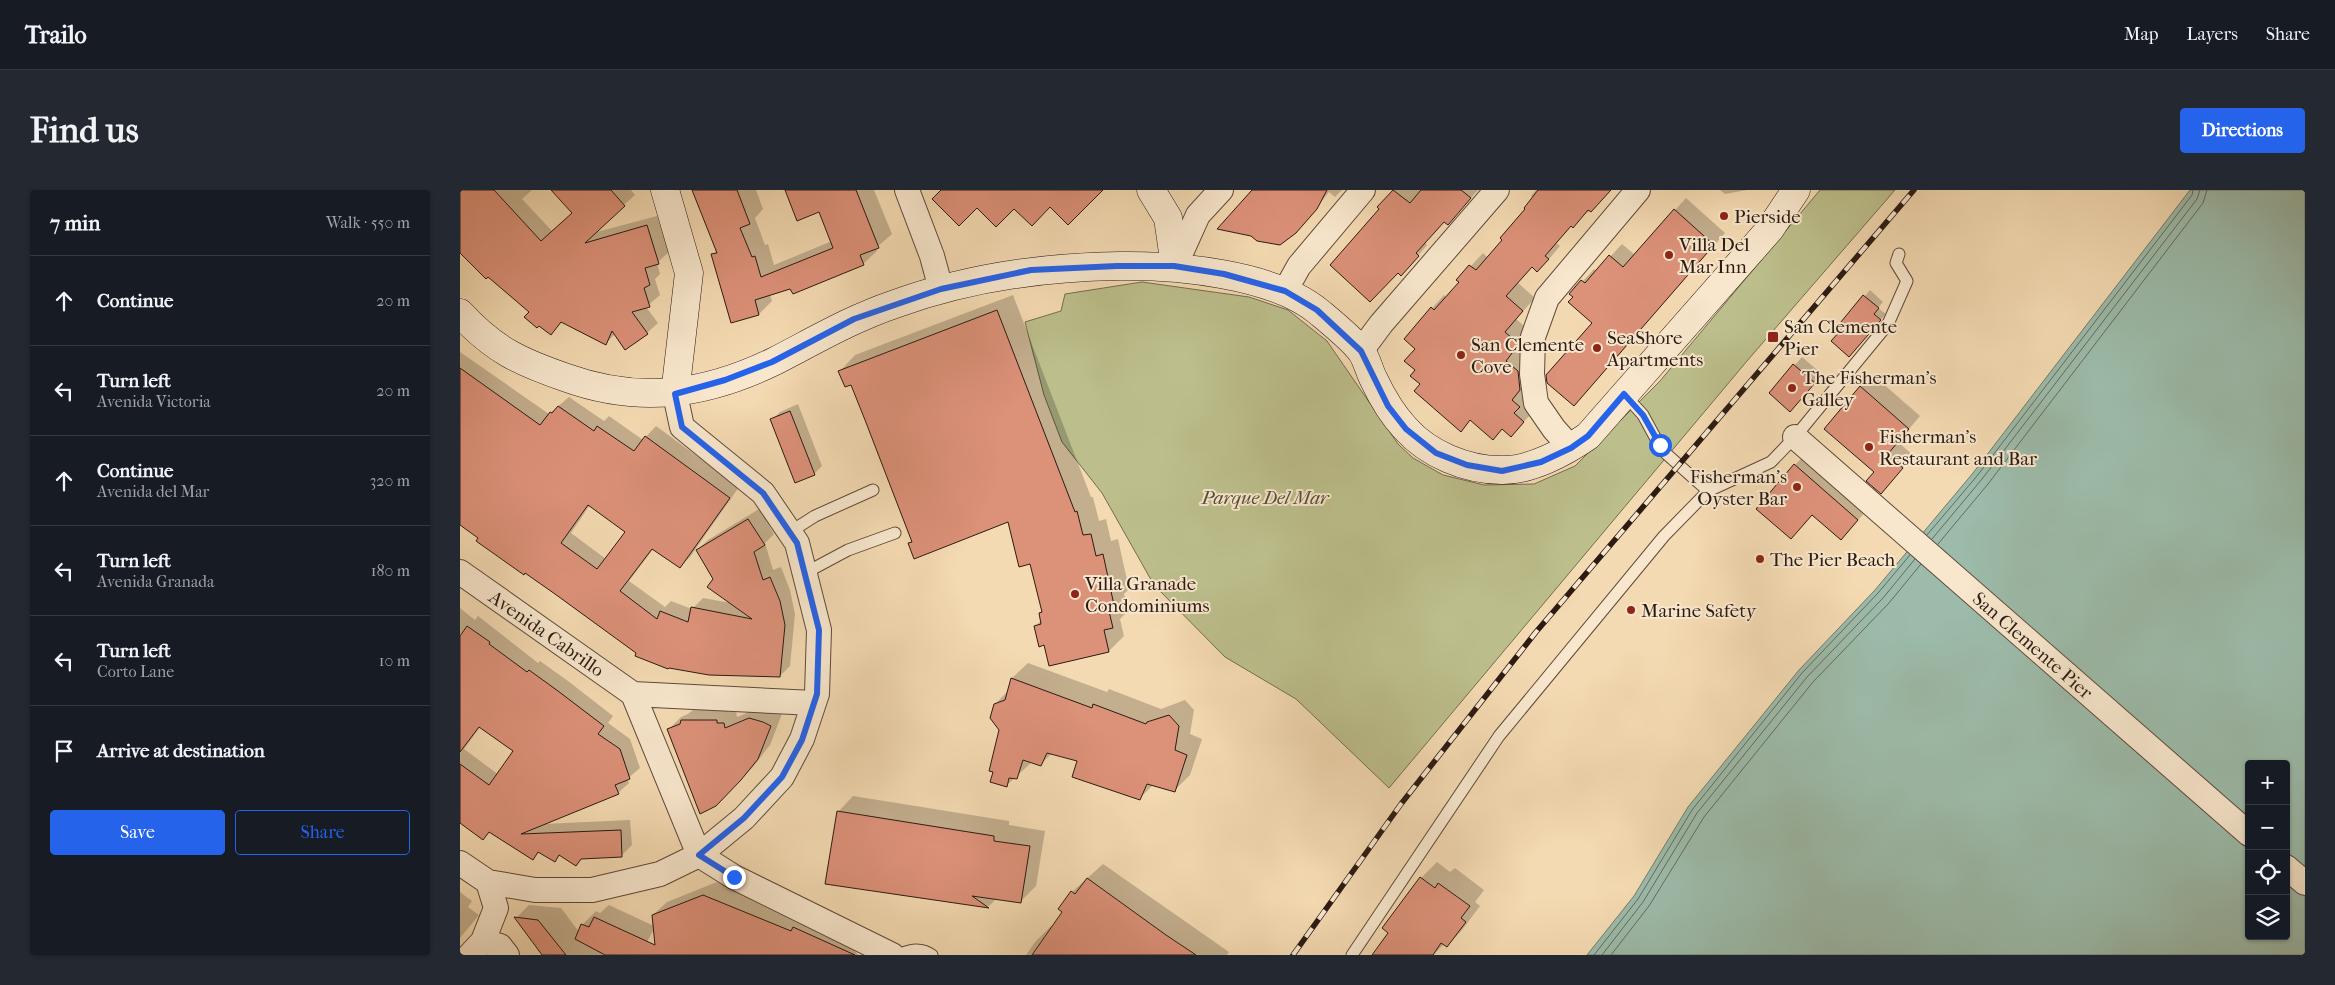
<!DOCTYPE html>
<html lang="en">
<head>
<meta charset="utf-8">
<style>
  body { margin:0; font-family:"IM FELL French Canon",serif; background:#242831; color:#f1f3f6 }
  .controls { position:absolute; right:15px; bottom:15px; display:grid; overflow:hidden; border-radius:5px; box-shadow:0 1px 4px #0004 }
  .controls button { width:45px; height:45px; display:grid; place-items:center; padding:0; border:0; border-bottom:1px solid #363941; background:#171b24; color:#f1f3f6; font:25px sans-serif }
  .stop { position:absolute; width:15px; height:15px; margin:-11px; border:4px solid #2563eb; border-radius:50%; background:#fff }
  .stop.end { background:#2563eb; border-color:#fff; box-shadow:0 1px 5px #0008 }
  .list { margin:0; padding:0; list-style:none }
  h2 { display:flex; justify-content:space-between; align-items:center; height:65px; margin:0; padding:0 20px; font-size:21px }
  h2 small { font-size:16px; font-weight:400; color:#9ea1a6 }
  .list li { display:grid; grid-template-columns:32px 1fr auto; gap:15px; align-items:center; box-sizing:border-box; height:90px; padding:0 20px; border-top:1px solid #363941 }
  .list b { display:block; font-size:19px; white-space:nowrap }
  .list p { margin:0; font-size:16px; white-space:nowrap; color:#9ea1a6 }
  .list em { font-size:16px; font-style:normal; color:#9ea1a6 }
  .actions { display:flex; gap:10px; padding:15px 20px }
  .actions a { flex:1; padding:11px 0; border:1px solid #2563eb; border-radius:5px; text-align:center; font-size:18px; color:#2563eb }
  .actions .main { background:#2563eb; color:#fff }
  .icon { flex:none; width:28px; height:28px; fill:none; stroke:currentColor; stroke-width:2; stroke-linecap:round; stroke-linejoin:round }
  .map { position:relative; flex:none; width:1845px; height:765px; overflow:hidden; border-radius:5px }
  header { display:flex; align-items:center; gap:30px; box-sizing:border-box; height:70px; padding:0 25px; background:#171b24; border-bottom:1px solid #363941 }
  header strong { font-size:24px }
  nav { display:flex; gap:28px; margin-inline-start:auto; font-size:18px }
  .intro { display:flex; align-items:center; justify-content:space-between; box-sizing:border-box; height:120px; padding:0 30px }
  h1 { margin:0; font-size:35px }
  .button { padding:12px 22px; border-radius:5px; background:#2563eb; color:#fff; font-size:18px; font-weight:700 }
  main { display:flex; gap:30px; padding:0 30px }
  aside { flex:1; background:#171b24; border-radius:5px; box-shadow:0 1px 4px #0004 }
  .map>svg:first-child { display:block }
</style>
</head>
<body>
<header>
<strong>Trailo</strong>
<nav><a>Map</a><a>Layers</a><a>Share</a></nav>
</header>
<div class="intro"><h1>Find us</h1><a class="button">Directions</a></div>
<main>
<aside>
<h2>7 min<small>Walk · 550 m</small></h2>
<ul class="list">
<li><svg class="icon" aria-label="ahead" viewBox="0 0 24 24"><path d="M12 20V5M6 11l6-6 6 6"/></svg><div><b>Continue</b></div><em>20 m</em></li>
<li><svg class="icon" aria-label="left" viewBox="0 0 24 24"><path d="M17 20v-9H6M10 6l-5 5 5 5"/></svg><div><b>Turn left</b><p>Avenida Victoria</p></div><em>20 m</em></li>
<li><svg class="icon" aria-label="ahead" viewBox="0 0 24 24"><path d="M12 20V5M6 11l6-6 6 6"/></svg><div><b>Continue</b><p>Avenida del Mar</p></div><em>320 m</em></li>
<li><svg class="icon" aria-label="left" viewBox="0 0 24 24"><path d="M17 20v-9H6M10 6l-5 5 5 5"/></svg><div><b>Turn left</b><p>Avenida Granada</p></div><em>180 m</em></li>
<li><svg class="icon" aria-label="left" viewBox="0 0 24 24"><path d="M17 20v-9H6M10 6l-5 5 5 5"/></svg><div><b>Turn left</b><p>Corto Lane</p></div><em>10 m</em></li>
<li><svg class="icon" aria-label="arrive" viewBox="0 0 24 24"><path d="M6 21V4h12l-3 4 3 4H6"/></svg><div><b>Arrive at destination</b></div></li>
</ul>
<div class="actions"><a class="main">Save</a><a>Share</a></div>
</aside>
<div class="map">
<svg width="1845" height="765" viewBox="0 0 1845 765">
  <rect width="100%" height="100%" fill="#f4dab2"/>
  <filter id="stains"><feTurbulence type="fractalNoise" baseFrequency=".004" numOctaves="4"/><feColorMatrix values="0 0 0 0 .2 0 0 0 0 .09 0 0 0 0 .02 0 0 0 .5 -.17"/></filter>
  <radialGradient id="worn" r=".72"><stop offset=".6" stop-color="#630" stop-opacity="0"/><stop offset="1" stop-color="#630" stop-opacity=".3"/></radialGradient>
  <path fill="#bcbf8c" stroke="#746c50" d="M1360,0H1435L1287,171L929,598L836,509L765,467L694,395L642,303L602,252L584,205L565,132L601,121L605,104L682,92L789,107L828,120L867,151L938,254L953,268L983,285L1024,295L1074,294L1115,276L1200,191Z"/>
  <path fill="#9cbbaa" stroke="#6f7b6e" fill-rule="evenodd" d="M1730,0H1845V765H1127L1174,706L1228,617L1339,480L1415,400L1513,283ZM1789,574H1826V746H1789Z"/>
  <path fill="#0003" fill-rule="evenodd" d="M0,0H72L62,9L92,41L113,22L93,0H171L175,5L133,43L197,26L209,62L197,73L200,84L195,89L200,105L186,117L198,133L187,143L155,144L145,154L102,132L91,143L71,121L0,56Z
    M234,0H296L303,19L295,28L305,55L308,54L314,75L372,51L360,20L334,0H414L432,44L416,58L417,61L403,74L310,104L312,111L299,124L253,65L257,60Z
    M794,0H882L875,7L869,2L846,31Z
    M934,0H1018L988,34L984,30L965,52L967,55L951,74L919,17Z
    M1076,0H1151L1113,36L1112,35L1096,53L1100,56L1090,68L1077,80L1073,76L1058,93L1075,108L1056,129L1070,141L1058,158L1070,169L1076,219L1051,245L1043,238L1011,229L1001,240L961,194L957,180V158L945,148L984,105L987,108L1000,92L998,90L1023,63L1028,68L1067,19L1073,8L1071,6Z
    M1260,0H1287L1265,4Z
    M1226,8L1265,43L1114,215L1133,133L1111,104L1134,79L1137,81L1162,54L1175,65Z
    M1410,100L1423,112L1418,118L1426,124L1394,160L1378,138Z
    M553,105L631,307H633L639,331L646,329L651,351L658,349L669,399L664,404L668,421L660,429L664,446L649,461L585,454L575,436L582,430L580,423L583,420L571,372L549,330L449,354L453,350L392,193L380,181L395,165Z
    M0,162L89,224L109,207L144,231L149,226L183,250L196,236L279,297L230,367L220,377L194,358L169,391L205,417L211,411L232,419L243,408L271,413L237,360L248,350L299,319L314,344L305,353L313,380L321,377L330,400L335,424L330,476L320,486L20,348L0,333ZM130,315L167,342L146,369L111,343Z
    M1342,167L1362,184L1338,212L1311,203Z
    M1413,185L1460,226L1438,252L1454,266L1421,302L1401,197Z
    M338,214L362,276L354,284L312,230L320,222Z
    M1346,263L1409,318L1381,349L1335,275Z
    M0,418L15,430L18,426L78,473L80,471L108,491L153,526L148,533L170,549L180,578L167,589L169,593L159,602L83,634L170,630L172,655L162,665L123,667L116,674L101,664L95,670L80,661L73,668L30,641L23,648L0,631ZM20,537L55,561L39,585L4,559Z
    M568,473L647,502L649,499L701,519L725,510L734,520L730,544L742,549L730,585L715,600L694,594L680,608L618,571L592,563L580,575L572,572L547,595L535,514L549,500L552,488Z
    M301,517L322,524L310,555L293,577L255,615L209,539L221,527L228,524L234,519L268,518V522L276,521L277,527Z
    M393,606L549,631V635L585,641L576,696L560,712L537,708L529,716L367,693L378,622Z
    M977,672L990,682L995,678L1024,700L1015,712L1020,716L1002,740L987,756L984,754L973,765H913L930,742L924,738L961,688Z
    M643,674L769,762L767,765H566L575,752L591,736L593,738L604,722L612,702Z
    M257,692L344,728L391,756L398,765H198L195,737L180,765H83L56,728L69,715L101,718L119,742L122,735L136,721L140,723L149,715L194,736L193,725L207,712Z
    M0,702L12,711L8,717L19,725L0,748Z"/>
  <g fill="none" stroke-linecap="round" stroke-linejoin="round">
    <path stroke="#646a5e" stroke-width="1" d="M1467,345L1517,286L1732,5L1733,0
      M1472,349L1522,289L1737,9L1740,0
      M1478,354L1528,294L1743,13L1747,0
      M1134,765L1178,709L1232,620L1342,483L1418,403L1450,365
      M1142,765L1183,712L1237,623L1347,487L1423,408L1455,369
      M1151,765L1189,716L1244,627L1353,492L1429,413L1461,374"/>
  </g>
  <path fill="#dc9179" stroke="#2c1a13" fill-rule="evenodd" d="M0,0H34L81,51L112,23L91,0H151L165,16L125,53L187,35L199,74L185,78L190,95L184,98L190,117L172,122L188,144L165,160L152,141L146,155L101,132L91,145L79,136L77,138L64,127L69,122L28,87L26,89L0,63Z
    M232,0H277L290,34L280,38L292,67L295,66L301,87L373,58L359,22L337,31L325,0H396L419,58L400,65L404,75L333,104L330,99L295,110L299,125L271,133L251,64L257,63Z
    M481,0H643L608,35L590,17L572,36L554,19L536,37L517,18L499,36L472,9Z
    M792,0H867L857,19L836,43L820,55L797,51L791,46L757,39Z
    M933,0L950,13L961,0H1001L1011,8L988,35L984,32L956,63L959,66L941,86L938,83L910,112L870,75L919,19L917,17Z
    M1078,0H1151L1131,22L1128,20L1113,38L1111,36L1085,66L1089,69L1077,82L1072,77L1046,106L1063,121L1045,142L1059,154L1046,171L1058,181L1060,200L1052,210L1060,217L1054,223L1064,232L1051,247L1042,239L1033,250L1010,230L1001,242L954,201L960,194L950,186L955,180L944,171L955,159L944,149L971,117L974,120L999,92L996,90L1009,75L1016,80L1042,50L1040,48L1065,19L1064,18Z
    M1214,19L1254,55L1114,216L1087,193L1086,185L1132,133L1108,112L1113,107L1109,104L1121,90L1125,93L1149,65L1163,77Z
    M1403,105L1419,118L1414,124L1421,130L1389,167L1371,151L1380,141L1376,138Z
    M537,120L615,322L617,321L623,345L631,344L636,366L643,364L654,415L648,417L653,438L644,440L649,462L589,476L584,455L579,457L574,436L581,434L579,423L582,422L570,374L559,377L548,332L454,369L448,353L452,352L405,230L391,195L385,197L378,181Z
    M1333,174L1355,193L1330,222L1309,203Z
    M0,178L80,235L90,222L92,223L98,216L134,241L137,236L174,261L185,246L270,308L220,378L192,359L160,401L197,429L200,421L228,432L231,417L292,429L247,397L253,389L236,360L288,329L305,355L294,362L303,390L310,387L320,411L325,435L320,487L249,485L209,478L208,479L175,466L176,463L95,404L65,383L64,385L16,351L18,348L0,335ZM128,315L165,342L137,379L101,353Z
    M1400,196L1449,239L1427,265L1443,278L1421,304L1406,291L1414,282L1364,239Z
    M330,221L355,285L335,293L310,229Z
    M1334,274L1398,330L1381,350L1352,325L1331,349L1296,319Z
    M7,436L30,452L29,454L67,482L69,480L98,501L144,536L138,544L160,559L170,589L155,595L159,604L61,644L161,640L162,667L121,669L116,676L99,665L95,672L78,662L73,670L29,642L23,650L0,633V574L29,595L53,561L19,537L0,562V446Z
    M551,488L632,518L633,514L686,534L687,532L709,525L719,536L715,560L727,565L715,602L687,594L680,610L612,587L617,571L587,563L581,576L563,570L557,589L549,588L547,597L530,592L533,582L529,581L539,540L530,528L534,514L545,510Z
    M289,528L303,532L311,536L298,569L281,590L256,616L240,624L207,539L220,534L221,530H257V533H264L265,538Z
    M377,621L534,646V651L570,656L561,713L512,706L529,718L365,694Z
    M960,687L975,698L978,693L1010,716L1001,728L1006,732L987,757L981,753L973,765H912L928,743L922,738Z
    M627,688L706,745L736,765H572L602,722L598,719L611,701L615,704Z
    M243,705L331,741L333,737L395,765H145L115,749L121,734L129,737L134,727L195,755L192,725Z
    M54,727L78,730L106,765H82Z"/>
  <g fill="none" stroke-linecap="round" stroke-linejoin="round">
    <defs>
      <path id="lane" d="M1164,204L1183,225L1202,260L1248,301
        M330,342L355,326L413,300
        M345,383L388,360L435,343
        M435,765C449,761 459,756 472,765
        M892,765L1039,546L1204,346L1248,301L1311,272L1335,247L1428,134L1447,91L1436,73L1439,64"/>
      <path id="street" d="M447,0L472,66L481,99
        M715,76L738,25L761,0
        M825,101L839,76L903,0
        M901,161L921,134L1037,0
        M1335,247L1789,644
        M1111,258L1094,239L1076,213L1072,184L1073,147L1087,108L1178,0
        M0,382L173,504L354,513
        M173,504L239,665
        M239,665L274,687L432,765
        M0,673L28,692L75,700H132L200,684L239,665L284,628L322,587L342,549L357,504L359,440L337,353L303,303L222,237L215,204
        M1826,677L1845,693
        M23,751L40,756L47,765
        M10,765L23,751L36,718L28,692"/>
      <path id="secondary" d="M205,0L229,83L215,204
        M691,0L708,28L715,76
        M0,123C34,160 60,172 107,188C180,214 245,205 315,171C356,150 391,129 435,114C507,88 582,77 659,76C716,75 814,84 859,122C871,132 892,149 901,161C907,169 909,181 914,190C922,207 932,224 945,238C968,264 1006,280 1041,280C1070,281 1105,262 1128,246L1310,39L1336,0"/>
    </defs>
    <use href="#lane" stroke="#5e4a3b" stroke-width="13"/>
    <use href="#street" stroke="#5e4a3b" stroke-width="26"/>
    <use href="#secondary" stroke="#2c1a13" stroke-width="29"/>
    <use href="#lane" stroke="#f8e7cd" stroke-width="11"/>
    <use href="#street" stroke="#f8e7cd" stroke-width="24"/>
    <use href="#secondary" stroke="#f8e7cd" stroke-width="28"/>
    <defs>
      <path id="rail" d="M833,765L941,614L1076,442L1454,0"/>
    </defs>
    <use href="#rail" stroke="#2c1a13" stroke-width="5.5"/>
    <use href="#rail" stroke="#f8e7cd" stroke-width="4" stroke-dasharray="11" stroke-linecap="butt"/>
  </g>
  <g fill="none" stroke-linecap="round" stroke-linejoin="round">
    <path stroke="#2563eb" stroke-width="6" d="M274,687L239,665L284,628L322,587L342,550L357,504L359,440L337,353L303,303L222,237L215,204L265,190L312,172L394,129L481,99L571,80L657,76H714L764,84L825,101L857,120L901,161L928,216L946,239L976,263L1007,275L1042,281L1081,272L1111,258L1128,246L1164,204L1183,225L1200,255"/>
  </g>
  <g fill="#8f2418" stroke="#f8e7cd" stroke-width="2">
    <circle cx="1264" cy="26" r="5"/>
    <circle cx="1209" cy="65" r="5"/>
    <rect x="1307" y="141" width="12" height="12" rx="2.5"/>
    <circle cx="1137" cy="158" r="5"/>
    <circle cx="1001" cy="165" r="5"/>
    <circle cx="1332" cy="198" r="5"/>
    <circle cx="1409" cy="257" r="5"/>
    <circle cx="1337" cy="297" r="5"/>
    <circle cx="1300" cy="369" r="5"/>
    <circle cx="615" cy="404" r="5"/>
    <circle cx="1171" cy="420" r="5"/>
  </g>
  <g text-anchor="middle" stroke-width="4" stroke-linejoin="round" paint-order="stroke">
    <g font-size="19" fill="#2c1a13" stroke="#f8e7cd" text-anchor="start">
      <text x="1274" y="33">Pierside</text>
      <text x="1219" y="61">Villa Del<tspan x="1219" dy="22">Mar Inn</tspan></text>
      <text x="1324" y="143">San Clemente<tspan x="1324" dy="22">Pier</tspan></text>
      <text x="1147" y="154">SeaShore<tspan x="1147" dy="22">Apartments</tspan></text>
      <text x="1011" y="161">San Clemente<tspan x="1011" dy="22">Cove</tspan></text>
      <text x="1342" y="194">The Fisherman's<tspan x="1342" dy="22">Galley</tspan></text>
      <text x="1419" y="253">Fisherman's<tspan x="1419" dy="22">Restaurant and Bar</tspan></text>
      <text x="1327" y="293" text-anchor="end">Fisherman's<tspan x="1327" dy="22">Oyster Bar</tspan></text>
      <text x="1310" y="376">The Pier Beach</text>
      <text x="625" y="400">Villa Granade<tspan x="625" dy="22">Condominiums</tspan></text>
      <text x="1181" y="427">Marine Safety</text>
    </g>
    <g font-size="19" font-style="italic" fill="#574c37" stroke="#f8e7cd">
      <text x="805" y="314">Parque Del Mar</text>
    </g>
    <g font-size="19" fill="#2c1a13" stroke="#f8e7cd">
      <text transform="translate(87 443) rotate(35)" y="7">Avenida Cabrillo</text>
      <text transform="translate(1573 455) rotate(41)" y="7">San Clemente Pier</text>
    </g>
  </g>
  <rect width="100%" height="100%" filter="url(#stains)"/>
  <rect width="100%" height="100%" fill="url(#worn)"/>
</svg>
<div class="controls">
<button>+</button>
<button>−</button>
<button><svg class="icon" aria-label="locate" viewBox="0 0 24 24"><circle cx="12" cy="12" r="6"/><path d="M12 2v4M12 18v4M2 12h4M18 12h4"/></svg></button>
<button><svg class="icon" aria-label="layers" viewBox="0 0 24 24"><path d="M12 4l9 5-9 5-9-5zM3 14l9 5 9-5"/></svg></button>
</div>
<div class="stop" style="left:1200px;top:255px"></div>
<div class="stop end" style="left:274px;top:687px"></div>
</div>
</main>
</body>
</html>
